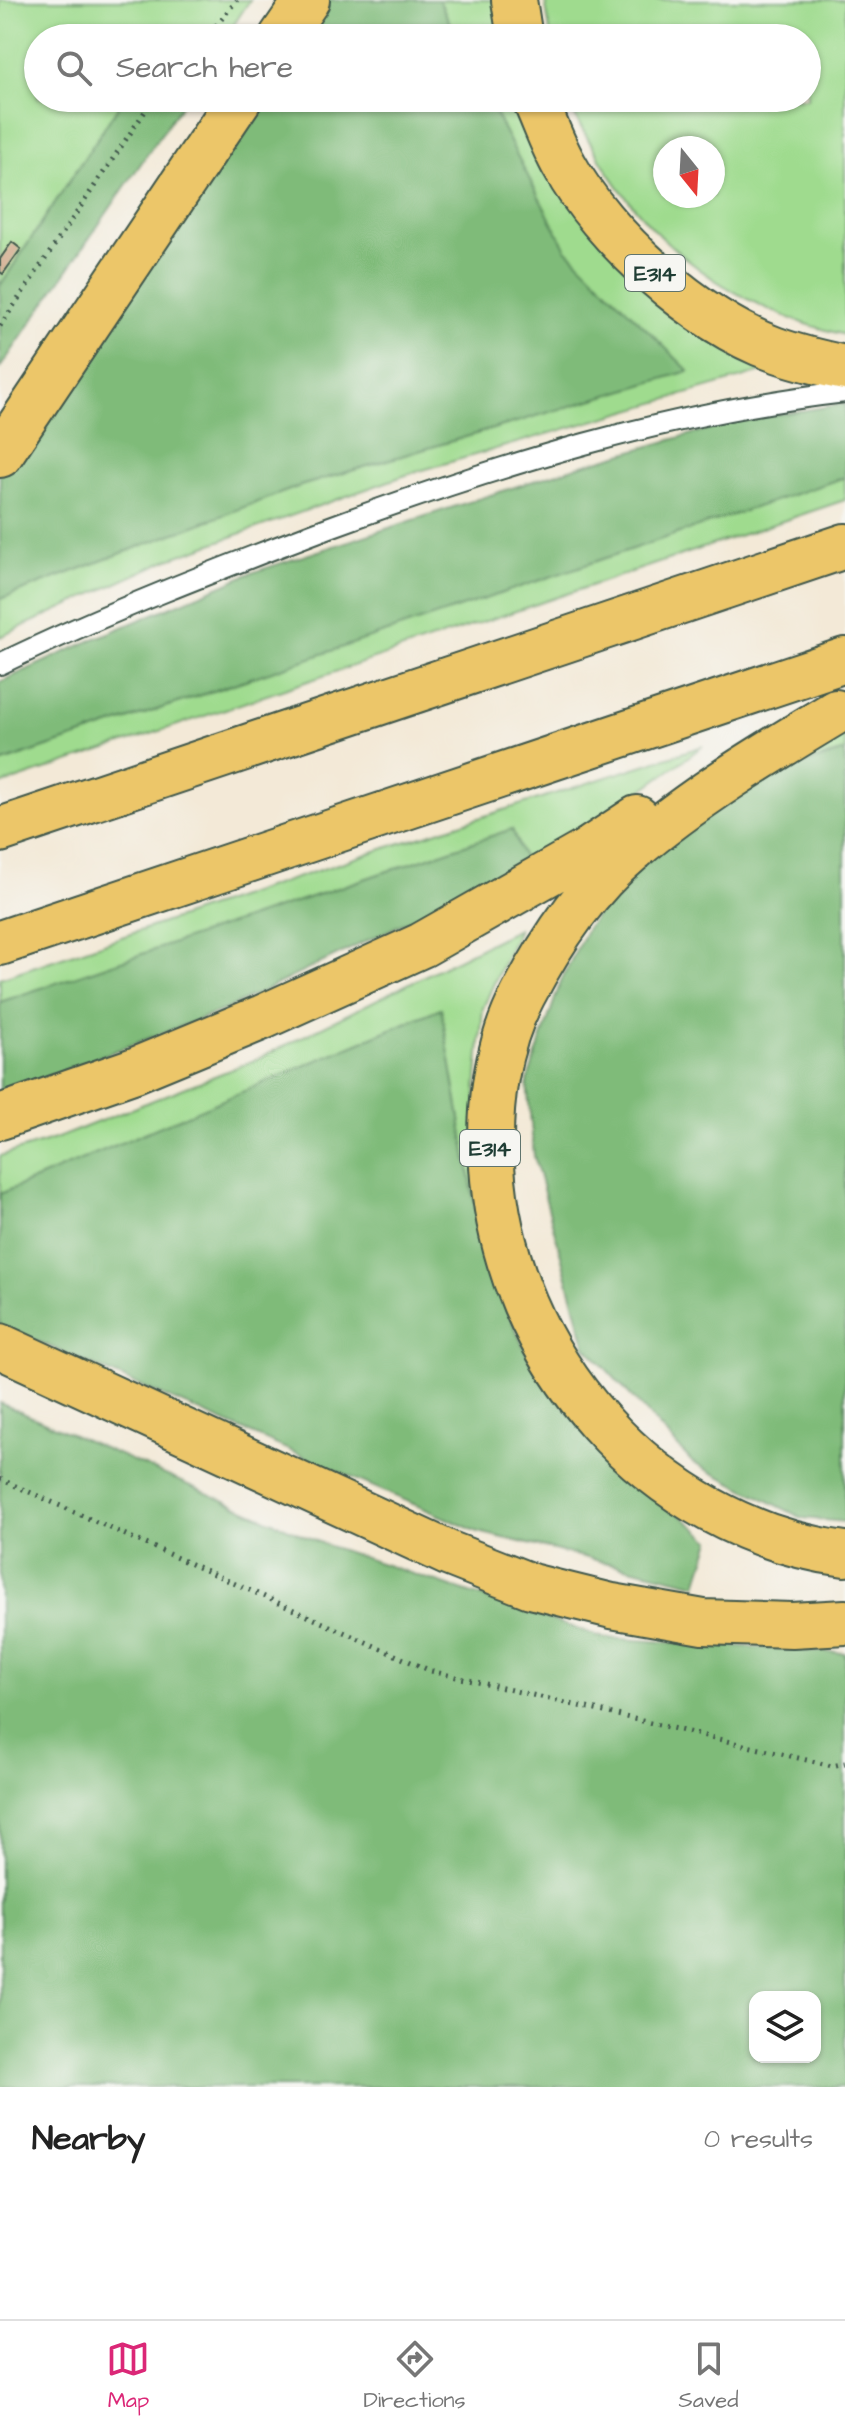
<!DOCTYPE html>
<html lang="en">
<head>
<meta charset="utf-8">
<style>
  body { margin:0; font-family:"Architects Daughter",sans-serif; background:#f2f2f2; color:#222 }
  .controls { position:absolute; right:24px; bottom:24px; display:grid; overflow:hidden; border-radius:16px; box-shadow:0 2px 6px #0004 }
  .controls button { width:72px; height:72px; display:grid; place-items:center; padding:0; border:0; border-bottom:2px solid #e0e0e0; background:#fff; color:#222; font:40px sans-serif }
  .compass { position:absolute; left:653px; top:136px; width:72px; height:72px; border-radius:50%; background:#fff; box-shadow:0 2px 6px #0004; rotate:162deg }
  .list { margin:0; padding:0; list-style:none }
  h2 { display:flex; justify-content:space-between; align-items:center; height:104px; margin:0; padding:0 32px; font-size:34px }
  h2 small { font-size:26px; font-weight:400; color:#767676 }
  .icon { flex:none; width:44px; height:44px; fill:none; stroke:currentColor; stroke-width:2; stroke-linecap:round; stroke-linejoin:round }
  .map { position:relative; flex:none; width:845px; height:2087px; overflow:hidden }
  .search { position:absolute; background:#fff; box-shadow:0 2px 6px #0004; left:24px; right:24px; top:24px; height:88px; display:flex; align-items:center; gap:20px; box-sizing:border-box; padding:0 28px; border-radius:44px; color:#767676; font-size:30px }
  .sheet { height:232px; background:#fff }
  nav { display:flex; justify-content:space-around; align-items:center; box-sizing:border-box; height:112px; border-top:2px solid #e0e0e0; background:#fff; font-size:22px; color:#767676 }
  nav a { display:grid; justify-items:center; gap:4px }
  nav .on { color:#db2777 }
  .map>svg:first-child { display:block }
</style>
</head>
<body>
<div class="map">
<svg width="845" height="2087" viewBox="0 0 845 2087">
  <rect width="100%" height="100%" fill="#f6f6f2"/>
  <filter id="ink" filterUnits="userSpaceOnUse"><feTurbulence type="fractalNoise" baseFrequency=".0125" numOctaves="2"/><feDisplacementMap in="SourceGraphic" scale="16" xChannelSelector="R" yChannelSelector="G"/><feConvolveMatrix kernelMatrix="1 2 1 2 8 2 1 2 1" color-interpolation-filters="sRGB"/></filter>
  <filter id="wash" filterUnits="userSpaceOnUse"><feTurbulence type="fractalNoise" baseFrequency=".006" numOctaves="4" result="noise"/><feDisplacementMap in="SourceGraphic" scale="32" xChannelSelector="R" yChannelSelector="G"/><feGaussianBlur stdDeviation="1.8" result="paint"/><feColorMatrix in="noise" values="0 0 0 0 0 0 0 0 0 0 0 0 0 0 0 0 0 1.4 0 .05"/><feComposite in="paint" operator="in"/></filter>
  <g filter="url(#wash)">
    <rect width="100%" height="100%" fill="#f3e9d7"/>
    <path fill="#9fdb8e" stroke="#5f8c61" stroke-width="2" fill-rule="evenodd" d="M0,0H250L225,38H38V98H124L0,286Z
      M439,0H499L504,38H457Z
      M545,0H845V335C737,309 652,249 596,152C586,135 574,118 568,98H807V38H551ZM665,148H713V196H665Z
      M487,98H518L761,362L766,371L409,474L169,559L0,637V599L300,486L688,371L565,249Z
      M845,477V500L0,785V763Z
      M845,731V751L760,778Z
      M703,746L605,817L524,860L512,829L0,1002V978L376,851Z
      M518,929L483,1008L476,1089L475,1206L441,1008L0,1194V1156L55,1139L260,1058Z"/>
    <path fill="#7fbb79" stroke="#4f7c56" stroke-width="2" fill-rule="evenodd" d="M323,0H439L457,38H297Z
      M124,98H186L0,368V286Z
      M254,98H487L566,249L689,371L300,486L0,599V472Z
      M845,404V477L0,763V682L94,639L251,573L579,466L741,420Z
      M845,751V1522L802,1518L693,1463L586,1347L534,1156L527,1082L561,981L587,928L632,869L760,778Z
      M512,829L524,860L412,919L224,1010L0,1094V1002Z
      M441,1008L475,1206L491,1274L529,1359L591,1442L711,1540L697,1584L478,1532L0,1325V1194Z
      M0,1403L326,1545L604,1638L845,1653V2087H0ZM755,1997H815V2057H755Z"/>
    <g id="blocks">
      <path fill="#cda180" d="M12,242L21,249L3,274L0,272V259Z"/>
    </g>
  </g>
  <g filter="url(#ink)">
    <use href="#blocks" fill-opacity="0" stroke="#3f574c" stroke-width="2"/>
    <g fill="none" stroke-linecap="round" stroke-linejoin="round">
      <defs>
        <path id="lane" d="M0,664C107,612 219,569 330,527C496,466 669,412 845,392"/>
        <path id="highway" d="M514,0L520,38
          M281,38L307,0
          M534,98C544,120 552,144 564,165C602,236 698,322 774,349C796,357 821,363 845,368
          M0,455L240,98
          M836,712C766,754 694,797 631,851C586,889 550,943 523,995C496,1046 488,1109 492,1166C504,1357 652,1529 845,1554
          M0,830L845,546
          M0,943L845,660
          M0,1117L135,1070L263,1017L422,945L584,853L637,818
          M0,1346L450,1554L531,1586L612,1606L703,1622L792,1625L845,1622"/>
      </defs>
      <use href="#lane" stroke="#3f574c" stroke-width="24"/>
      <use href="#highway" stroke="#3f574c" stroke-width="48"/>
      <path stroke="#3f574c" stroke-width="5" stroke-dasharray="2 6" stroke-linecap="butt" d="M206,38L237,0
        M0,326L154,98
        M0,1479L431,1671L832,1766L845,1763"/>
      <use href="#lane" stroke="#fff" stroke-width="20"/>
      <use href="#highway" stroke="#ecc669" stroke-width="44"/>
    </g>
  </g>
  <g text-anchor="middle" stroke-width="6" stroke-linejoin="round" paint-order="stroke">
    <g fill="#f6f6f2" stroke="#60746d" stroke-width="2">
      <rect x="625" y="255" width="60" height="36" rx="6"/>
      <rect x="460" y="1130" width="60" height="36" rx="6"/>
    </g>
    <g font-size="22" font-weight="bold" fill="#1f3d34">
      <text x="655" y="281">E314</text>
      <text x="490" y="1156">E314</text>
    </g>
  </g>
</svg>
<div class="controls">
<button><svg class="icon" aria-label="layers" viewBox="0 0 24 24"><path d="M12 4l9 5-9 5-9-5zM3 14l9 5 9-5"/></svg></button>
</div>
<svg class="compass" viewBox="-18 -18 36 36"><path d="M0-13l5 13h-10z" fill="#e53935"/><path d="M0 13l5-13h-10z" fill="#767676"/></svg>
<div class="search"><svg class="icon" aria-label="search" viewBox="0 0 24 24"><circle cx="10" cy="10" r="6"/><path d="M15 15l6 6"/></svg>Search here</div>
</div>
<section class="sheet">
<h2>Nearby<small>0 results</small></h2>
<ul class="list">
</ul>
</section>
<nav>
<a class="on"><svg class="icon" aria-label="map" viewBox="0 0 24 24"><path d="M3 6l6-2 6 2 6-2v14l-6 2-6-2-6 2zM9 4v14M15 6v14"/></svg>Map</a>
<a><svg class="icon" aria-label="directions" viewBox="0 0 24 24"><path d="M12 3l9 9-9 9-9-9zM9 14v-3h6M13 9l2 2-2 2"/></svg>Directions</a>
<a><svg class="icon" aria-label="saved" viewBox="0 0 24 24"><path d="M7 4h10v16l-5-4-5 4z"/></svg>Saved</a>
</nav>
</body>
</html>
